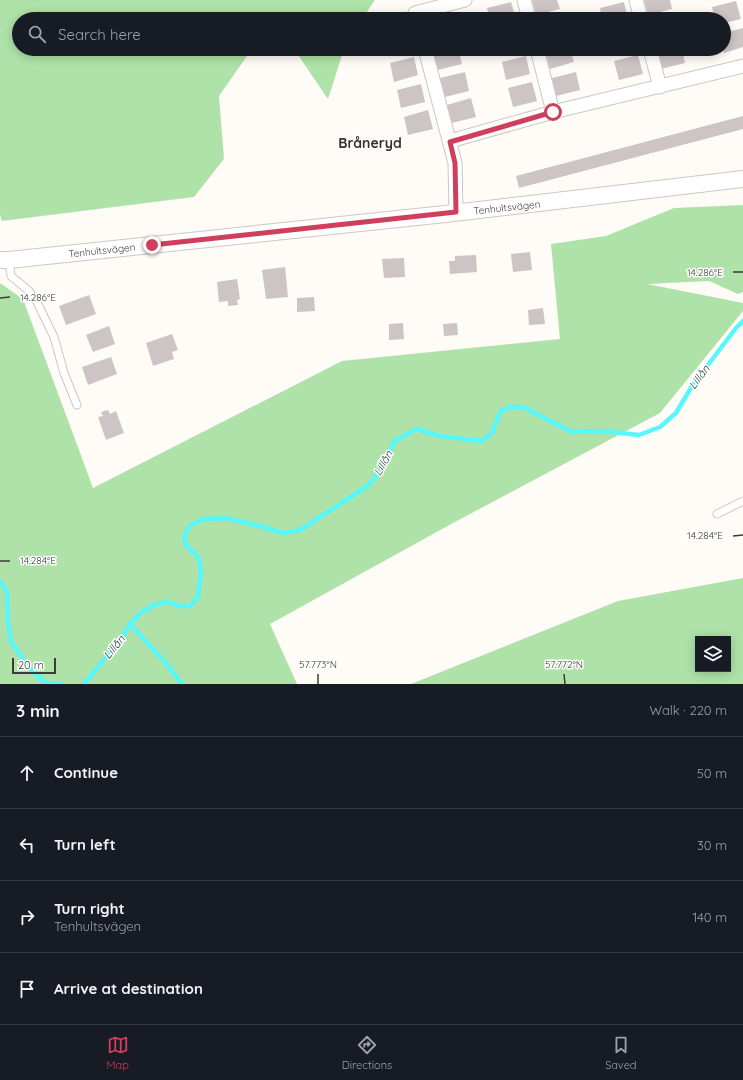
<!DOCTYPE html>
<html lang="en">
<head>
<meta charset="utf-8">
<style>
  body { margin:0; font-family:Quicksand,sans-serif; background:#20242c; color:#f1f3f6 }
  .controls { position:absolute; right:12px; bottom:12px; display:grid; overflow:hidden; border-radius:0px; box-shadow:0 2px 10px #0003 }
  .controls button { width:36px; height:36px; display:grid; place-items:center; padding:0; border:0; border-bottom:1px solid #363941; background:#171b24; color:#f1f3f6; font:20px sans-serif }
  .scale { position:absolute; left:12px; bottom:10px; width:44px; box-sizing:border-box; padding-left:4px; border:2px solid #3d3b38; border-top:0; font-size:11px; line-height:14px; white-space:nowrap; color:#3d3b38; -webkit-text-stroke:3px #fff; paint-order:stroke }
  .stop { position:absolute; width:12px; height:12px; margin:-9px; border:3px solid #cf3f5b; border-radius:50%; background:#fff }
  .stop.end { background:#cf3f5b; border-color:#fff; box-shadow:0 1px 4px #0008 }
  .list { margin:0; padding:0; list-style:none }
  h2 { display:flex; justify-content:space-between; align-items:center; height:52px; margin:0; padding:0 16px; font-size:17px }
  h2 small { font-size:13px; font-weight:400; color:#9ea1a6 }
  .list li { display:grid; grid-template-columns:26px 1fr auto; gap:12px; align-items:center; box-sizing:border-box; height:72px; padding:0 16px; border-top:1px solid #363941 }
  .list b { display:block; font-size:15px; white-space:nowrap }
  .list p { margin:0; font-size:13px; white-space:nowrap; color:#9ea1a6 }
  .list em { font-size:13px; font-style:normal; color:#9ea1a6 }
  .icon { flex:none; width:22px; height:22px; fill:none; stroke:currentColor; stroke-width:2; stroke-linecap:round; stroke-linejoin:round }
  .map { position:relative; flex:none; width:743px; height:684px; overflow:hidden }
  .search { position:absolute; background:#171b24; box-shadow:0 2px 10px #0003; left:12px; right:12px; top:12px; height:44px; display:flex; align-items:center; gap:10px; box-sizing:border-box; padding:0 14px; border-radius:22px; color:#9ea1a6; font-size:15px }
  .sheet { height:340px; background:#171b24 }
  nav { display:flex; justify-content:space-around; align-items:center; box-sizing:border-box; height:56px; border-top:1px solid #363941; background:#171b24; font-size:11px; color:#9ea1a6 }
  nav a { display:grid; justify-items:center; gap:2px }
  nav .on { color:#cf3f5b }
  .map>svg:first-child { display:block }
</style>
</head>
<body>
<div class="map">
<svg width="743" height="684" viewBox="0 0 743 684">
  <rect width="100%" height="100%" fill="#fffbf7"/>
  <path fill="#aee2a8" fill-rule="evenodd" d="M0,0H375L362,19H19V49H252L219,96L224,159L194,197L2,221L0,215Z
    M294,49H344L328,99Z
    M743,205V292L738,294L709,281L647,284L743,303V311L660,413L453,523L270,624L297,684H0V283L23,299L93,488L342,361L560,339L551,244L606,236L674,208Z
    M743,578V684H411L618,601ZM698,639H728V669H698Z"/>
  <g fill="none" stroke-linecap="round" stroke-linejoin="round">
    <path stroke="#58f6fd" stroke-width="4.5" d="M0,581L7,592L8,623L11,642L33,672L45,683L61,684
      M130,624L170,668L182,684
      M84,684L122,638L130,624L142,612L154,605L167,602L181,606H190L198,597L201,573L199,558L186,545L184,539L186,532L192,524L205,519L226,518L264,527L282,533L300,530L369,485L385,464L394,441L417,429L439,436L482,441L491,434L501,411L509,407H523L572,432L604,431L639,435L660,427L676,413L692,386L736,328L743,321"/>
  </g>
  <path fill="#cdc4c6" d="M532,0H557L560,9L536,15Z
    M644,0H670L672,9L648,15Z
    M736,1L741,19L724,23V19H715L712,7Z
    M511,2L516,19H490L487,8Z
    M624,2L628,19H602L600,8Z
    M743,28V47L724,53L723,49H724V33Z
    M386,49H407V50L387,55Z
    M443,49H458L462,64L438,70L433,51Z
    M498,49H514V50L499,53Z
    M550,49H570L574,62L550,69L545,50Z
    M611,49H627V50L612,54Z
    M662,49H682L685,63L661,69L656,50Z
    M638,55L643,74L619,80L614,61Z
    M526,56L530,74L506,80L502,62Z
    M414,57L418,75L394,82L390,63Z
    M465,72L469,91L445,97L440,78Z
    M576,72L580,90L556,96L552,78Z
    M532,82L537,101L513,107L508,88Z
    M421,84L425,102L401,108L397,90Z
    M471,98L476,117L452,123L447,105Z
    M428,110L433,129L408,135L404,117Z
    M743,116V129L519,188L516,176Z
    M530,252L532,270L513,272L511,254Z
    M476,255L477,272L450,274L449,261H455V256Z
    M404,258L405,277L384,278L382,259Z
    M285,267L288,297L266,299L262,270Z
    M237,279L240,299L237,300L238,305L228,306V301L219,302L217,282Z
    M89,295L96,314L66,325L59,306Z
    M314,297L315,311L297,312V298Z
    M543,308L545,324L529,325L528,310Z
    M403,323L404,339L389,340V324Z
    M457,323L458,335L444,336L443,324Z
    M109,326L115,344L93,352L86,335Z
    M172,334L178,350L172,352L174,359L153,366L146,343Z
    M111,357L117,374L88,385L82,367Z
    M108,410L110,414L116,411L124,433L106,440L98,417L103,416L101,412Z"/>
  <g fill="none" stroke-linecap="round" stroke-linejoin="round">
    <defs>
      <path id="service" d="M9,260L11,276L29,291L37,302L54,337L64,373L77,405
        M717,514L743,501"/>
      <path id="minor" d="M524,0L529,19
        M636,0L641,19
        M415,13L465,0
        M425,49L455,163L456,212
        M537,49L553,112
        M650,49L660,87
        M450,141L553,112L743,66"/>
      <path id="tertiary" d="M0,260H9L445,214L743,179"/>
    </defs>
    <use href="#service" stroke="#cdc7c0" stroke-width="9"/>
    <use href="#minor" stroke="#cdc7c0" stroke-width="15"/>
    <use href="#tertiary" stroke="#cdc7c0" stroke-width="18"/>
    <use href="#service" stroke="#fff" stroke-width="7"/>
    <use href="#minor" stroke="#fff" stroke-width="13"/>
    <use href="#tertiary" stroke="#fff" stroke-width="16"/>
  </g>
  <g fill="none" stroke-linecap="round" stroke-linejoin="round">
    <path stroke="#cf3f5b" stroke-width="5" d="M152,245L456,212L455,163L450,142L553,112"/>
  </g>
  <path fill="none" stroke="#3d3b38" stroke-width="1.5" d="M733,272H743M0,298L10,297M733,536L743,535M0,561H10M318,674V684M564,674L565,684"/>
  <g text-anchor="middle" stroke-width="3" stroke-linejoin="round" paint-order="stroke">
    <g font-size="10" fill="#3d3b38" stroke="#fff">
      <text transform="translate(507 207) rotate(-6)" y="4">Tenhultsvägen</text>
      <text transform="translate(102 250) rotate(-6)" y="4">Tenhultsvägen</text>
    </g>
    <g font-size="11" font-style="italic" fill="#1c3637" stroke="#fff">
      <text transform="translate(699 377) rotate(-53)" y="4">Lillån</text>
      <text transform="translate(383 463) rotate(-60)" y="4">Lillån</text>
      <text transform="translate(114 647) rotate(-51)" y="4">Lillån</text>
    </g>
    <g font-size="14" font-weight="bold" fill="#37322d" stroke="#fff">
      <text x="370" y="148">Bråneryd</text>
    </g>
  </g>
  <g font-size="10" text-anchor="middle" fill="#3d3b38" stroke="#fff" stroke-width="3" stroke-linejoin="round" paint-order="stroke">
    <text x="705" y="276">14.286°E</text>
    <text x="38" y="301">14.286°E</text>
    <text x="705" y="539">14.284°E</text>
    <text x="38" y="564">14.284°E</text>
    <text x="318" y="668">57.773°N</text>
    <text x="564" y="668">57.772°N</text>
  </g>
</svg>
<div class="controls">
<button><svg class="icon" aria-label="layers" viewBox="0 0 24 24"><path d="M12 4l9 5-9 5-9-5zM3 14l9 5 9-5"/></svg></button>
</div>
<div class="scale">20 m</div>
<div class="stop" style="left:553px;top:112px"></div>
<div class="stop end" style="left:152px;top:245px"></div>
<div class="search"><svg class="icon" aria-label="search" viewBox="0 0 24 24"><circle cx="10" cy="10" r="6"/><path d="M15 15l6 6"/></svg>Search here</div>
</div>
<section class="sheet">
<h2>3 min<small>Walk · 220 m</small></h2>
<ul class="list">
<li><svg class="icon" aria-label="ahead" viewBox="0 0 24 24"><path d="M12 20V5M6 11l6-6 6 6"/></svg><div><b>Continue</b></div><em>50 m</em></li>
<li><svg class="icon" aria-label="left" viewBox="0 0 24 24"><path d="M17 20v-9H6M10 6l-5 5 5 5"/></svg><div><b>Turn left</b></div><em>30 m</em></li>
<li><svg class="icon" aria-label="right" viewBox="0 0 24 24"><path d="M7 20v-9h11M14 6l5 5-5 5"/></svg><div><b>Turn right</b><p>Tenhultsvägen</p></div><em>140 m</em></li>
<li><svg class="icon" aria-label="arrive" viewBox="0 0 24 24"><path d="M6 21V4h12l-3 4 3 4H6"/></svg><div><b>Arrive at destination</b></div></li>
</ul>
</section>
<nav>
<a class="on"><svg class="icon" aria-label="map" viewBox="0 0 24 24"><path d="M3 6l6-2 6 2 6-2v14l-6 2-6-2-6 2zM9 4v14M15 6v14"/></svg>Map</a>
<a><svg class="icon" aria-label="directions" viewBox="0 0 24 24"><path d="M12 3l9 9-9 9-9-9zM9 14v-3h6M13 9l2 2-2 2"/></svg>Directions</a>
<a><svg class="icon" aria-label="saved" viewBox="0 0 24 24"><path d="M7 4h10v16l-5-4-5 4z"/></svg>Saved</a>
</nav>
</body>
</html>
